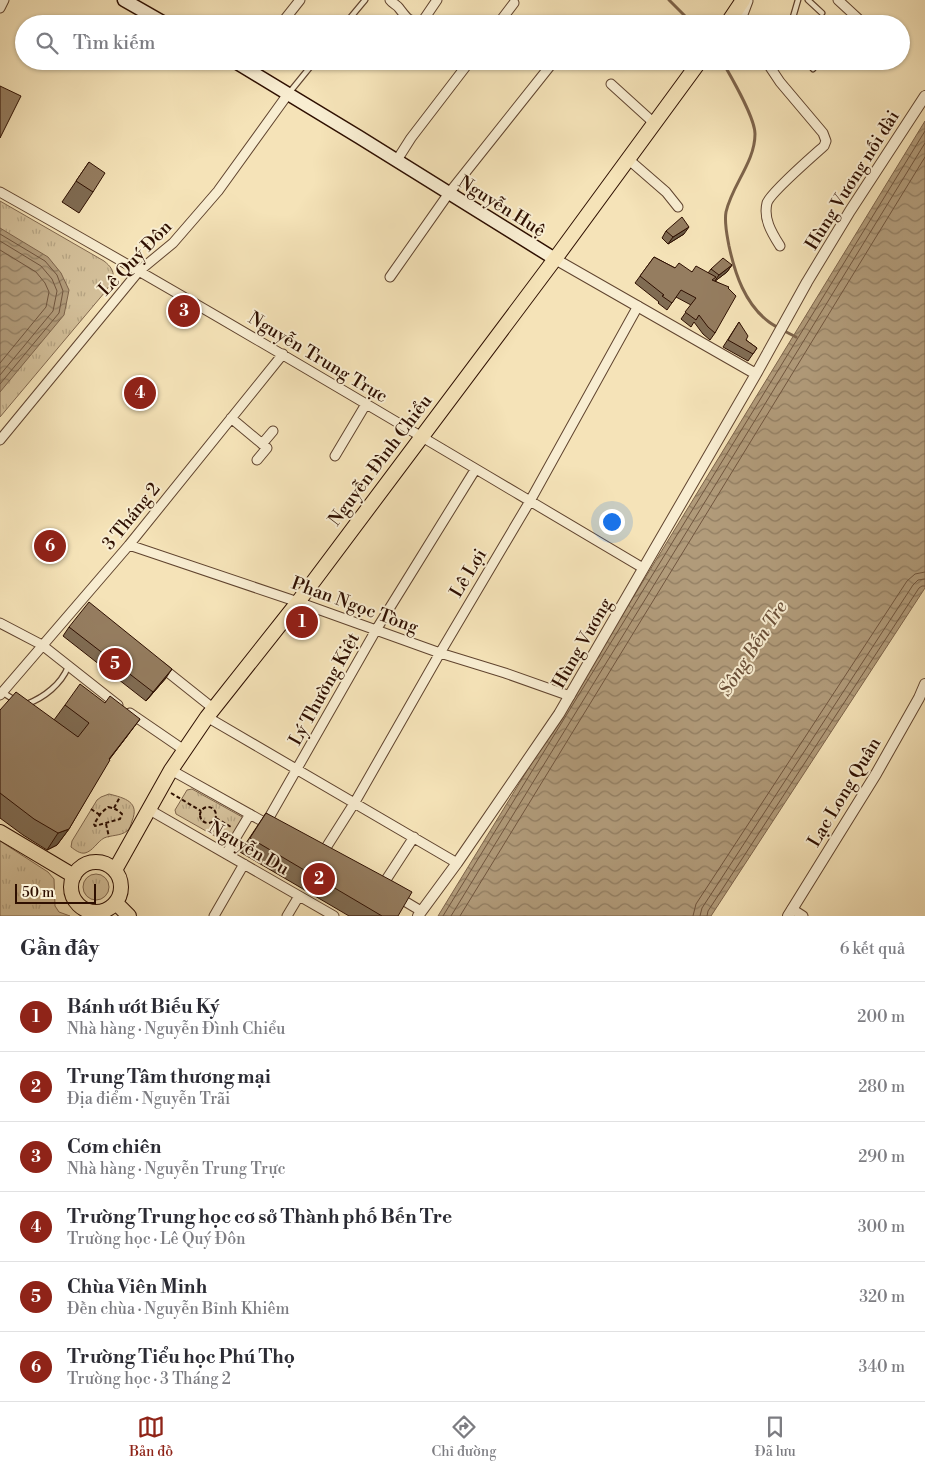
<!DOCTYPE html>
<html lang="vi">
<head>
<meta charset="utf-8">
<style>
  body { margin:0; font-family:"Libre Bodoni",serif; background:#f2f2f3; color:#2b2b33 }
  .scale { position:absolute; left:15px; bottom:12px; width:81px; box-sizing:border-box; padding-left:5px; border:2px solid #2e0f01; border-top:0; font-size:14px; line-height:18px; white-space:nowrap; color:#2e0f01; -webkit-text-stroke:4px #f8edd1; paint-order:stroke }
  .you { position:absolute; left:611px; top:521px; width:18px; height:18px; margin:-12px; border:4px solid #fff; border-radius:50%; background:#1a73e8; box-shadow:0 0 0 8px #1a73e833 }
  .badge { display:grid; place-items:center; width:32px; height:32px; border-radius:50%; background:#8f2418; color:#fff; font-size:16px; font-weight:700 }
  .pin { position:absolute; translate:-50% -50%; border:2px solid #fff; box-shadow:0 1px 5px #0006 }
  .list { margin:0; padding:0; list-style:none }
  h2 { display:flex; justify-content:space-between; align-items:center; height:65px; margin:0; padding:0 20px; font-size:21px }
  h2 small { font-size:16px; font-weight:400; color:#7c7c81 }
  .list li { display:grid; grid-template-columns:32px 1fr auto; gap:15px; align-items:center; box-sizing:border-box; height:70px; padding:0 20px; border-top:1px solid #e1e1e2 }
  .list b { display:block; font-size:19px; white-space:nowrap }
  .list p { margin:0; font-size:16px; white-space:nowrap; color:#7c7c81 }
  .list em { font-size:16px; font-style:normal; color:#7c7c81 }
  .icon { flex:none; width:28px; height:28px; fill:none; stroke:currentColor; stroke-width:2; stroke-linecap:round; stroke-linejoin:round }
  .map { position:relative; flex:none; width:925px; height:916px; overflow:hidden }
  .search { position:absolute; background:#fff; box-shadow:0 1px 4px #0004; left:15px; right:15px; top:15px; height:55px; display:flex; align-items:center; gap:12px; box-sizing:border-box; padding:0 18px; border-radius:28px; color:#7c7c81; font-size:19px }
  .sheet { height:485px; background:#fff }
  nav { display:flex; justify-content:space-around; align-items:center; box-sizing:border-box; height:70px; border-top:1px solid #e1e1e2; background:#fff; font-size:14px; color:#7c7c81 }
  nav a { display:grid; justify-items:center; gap:2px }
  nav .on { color:#8f2418 }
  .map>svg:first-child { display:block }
</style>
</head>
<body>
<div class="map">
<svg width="925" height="916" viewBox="0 0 925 916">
  <defs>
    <pattern id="park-tufts" width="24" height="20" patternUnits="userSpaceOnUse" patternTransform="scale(1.25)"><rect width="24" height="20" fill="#d3bf99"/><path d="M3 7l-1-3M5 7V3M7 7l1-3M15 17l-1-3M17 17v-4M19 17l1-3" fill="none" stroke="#b5a382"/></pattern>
    <pattern id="water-waves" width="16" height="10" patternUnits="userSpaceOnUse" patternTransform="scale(1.25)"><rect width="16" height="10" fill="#b19b7a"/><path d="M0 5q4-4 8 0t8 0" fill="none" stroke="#907d62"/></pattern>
  </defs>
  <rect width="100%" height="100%" fill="#f5e3b8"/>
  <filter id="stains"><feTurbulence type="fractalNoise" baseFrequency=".004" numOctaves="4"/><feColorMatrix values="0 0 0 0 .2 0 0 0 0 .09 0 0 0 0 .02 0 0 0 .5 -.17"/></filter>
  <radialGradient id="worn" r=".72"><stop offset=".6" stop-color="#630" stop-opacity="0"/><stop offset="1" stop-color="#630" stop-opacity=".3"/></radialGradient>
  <path fill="url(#park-tufts)" stroke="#80674d" d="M0,201L104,261C118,272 114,279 105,292L0,417Z
    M192,789L244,818L229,844L176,814L175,810L187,790Z
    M109,794C125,798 140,802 132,821C131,824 130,829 127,831C121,836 111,835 104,838C97,842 93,851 85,853C80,854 75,850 71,847L72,841L97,800L101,797Z
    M0,841L48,872L54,879L55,906L59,912L70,916H0Z
    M83 887a13 13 0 1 1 26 0a13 13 0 1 1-26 0Z"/>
  <path fill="url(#water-waves)" stroke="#7d634a" d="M925,121V588L711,916H438Z
    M0,228L48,257L61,273L69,290L64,315L0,392Z"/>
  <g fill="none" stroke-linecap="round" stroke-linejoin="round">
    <path stroke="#70553e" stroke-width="1" d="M0,234L45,261L57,275L63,291L59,313L0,384
      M0,241L41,266L52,279L57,291L53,311L0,375
      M0,250L36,272L45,283L49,292L46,307L0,363
      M443,916L925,131
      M451,916L925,143
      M460,916L925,157
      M693,916L696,904L907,581L915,574L925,572
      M700,916L702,908L913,585L918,580L925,579
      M707,916L708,911L919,588L922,586H925"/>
    <path stroke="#7d634a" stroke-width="3" d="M669,0L693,24
      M722,61C731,77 755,117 755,134C755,162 732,185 726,212C724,223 727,235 729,246C735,274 745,304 769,322C777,328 787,332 796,337"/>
    <defs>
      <path id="service" d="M808,0L822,13
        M345,24L365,0
        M791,24L798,0
        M807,61L813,69
        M289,93L315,61
        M2,692L16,701
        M27,704C45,697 61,684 68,667"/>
      <path id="minor" d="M390,0C392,3 397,5 399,8C406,17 407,20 418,23L422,22L437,0
        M838,0L864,24
        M0,8L4,0
        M281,24L300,0
        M498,24L514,3
        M743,24L742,17L748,1
        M766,61L780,82L823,133L826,141L824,146C814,155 770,193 767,203C763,219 772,233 780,246
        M611,84L654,123
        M628,159L666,192L678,207
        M397,160L411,138L470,61
        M0,192C217,314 430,442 643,568
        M390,277L449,193L554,61
        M231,418L267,448L257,460
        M0,440L139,271L173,243L218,191L288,94
        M262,444L273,431
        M335,456L366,404
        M129,545L298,602L440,653L505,673L570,696
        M0,623L42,645L118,705
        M160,666L214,709
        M0,695L129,545L283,354
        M130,713L184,750
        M207,717L457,863
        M171,770L271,826
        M148,809L334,916
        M266,823L376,630L475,470
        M226,854L250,814
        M322,854L355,802L440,653L530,501L638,306
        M382,886L414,837
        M396,896L421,911
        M792,909L803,916
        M214,916L244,864
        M287,916L299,896"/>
      <path id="tertiary" d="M555,259L756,374
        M418,916L457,863L559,714L756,374L807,282L850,211L925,96
        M788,916L876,774L919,698L925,684"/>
      <path id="secondary" d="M124,0L166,24
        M234,61L359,137L555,259
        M101,916L102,912"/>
      <path id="primary" d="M727,24L743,0
        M0,832L74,876
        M71 887a25 25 0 1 1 50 0a25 25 0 1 1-50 0Z
        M115,870L171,770L207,717L298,602L555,259L700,61
        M116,903L129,916"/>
    </defs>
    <use href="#service" stroke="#60442f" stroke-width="7"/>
    <use href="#minor" stroke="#60442f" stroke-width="11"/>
    <use href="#tertiary" stroke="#60442f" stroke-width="12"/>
    <use href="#secondary" stroke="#2e0f01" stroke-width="15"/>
    <use href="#primary" stroke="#2e0f01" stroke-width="16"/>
    <path stroke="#2e0f01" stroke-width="2" stroke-dasharray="4 2.5" stroke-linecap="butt" d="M171,793L201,811
      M200 815a8 8 0 1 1 16 0a8 8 0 1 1-16 0Z
      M108,807C114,808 118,810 122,814L120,819L95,826L94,824L101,813Z
      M114,808L120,797
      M91,809L100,815
      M216,818L231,827
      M106,824L109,837"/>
    <use href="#service" stroke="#f8edd1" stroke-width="4.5"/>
    <use href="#minor" stroke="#f8edd1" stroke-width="9"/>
    <use href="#tertiary" stroke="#f8edd1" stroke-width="10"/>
    <use href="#secondary" stroke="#f8edd1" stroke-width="12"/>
    <use href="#primary" stroke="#f5e3b8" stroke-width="14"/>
  </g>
  <path fill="#806c53" stroke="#2e0f01" d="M89,162L93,192L79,213L62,202Z
    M666,231L684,234L668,244L662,238Z
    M654,257L675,268L692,272L708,273L711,269L732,265L727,272L715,281L728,288L715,333L710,340L703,334L694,322L691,327L681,319L691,305L676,297L667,310L658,303L659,302L635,283Z
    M739,322L746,340L757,348L748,361L723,347Z
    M69,627L166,678L146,701L63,636Z
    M65,705L128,735L109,760L69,829L57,845L47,850L23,835L0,818V710L54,720Z
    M266,813L398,916H349L240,852Z"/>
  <path fill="#685843" stroke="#2e0f01" d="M689,227L684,234L668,244L673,237Z
    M732,265L727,272L714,282L719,275Z
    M172,669L166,678L146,701L153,692Z
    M140,719L128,735L97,775L109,759Z
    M69,829L57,845L47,850L58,833Z"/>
  <path fill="#957d60" stroke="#2e0f01" d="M0,86L21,96L0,138Z
    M89,162L105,173L93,192L76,181Z
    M682,217L689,227L673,237L666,231Z
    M654,257L675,268L679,263L692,272L696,266L716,277L712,280L729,287L728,288L736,296L715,333L708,327L699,315L696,320L685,312L696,298L681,290L672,303L662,296L664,295L640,276Z
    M723,258L732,265L719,275L711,269Z
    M739,322L748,336L746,340L757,348L753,354L728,340Z
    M89,602L172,669L153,692L69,627Z
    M80,684L105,703L110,696L140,719L109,759L110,760L69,829L58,833L34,819L0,793V710L16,692L78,737L89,723L65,705Z
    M266,813L394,882L412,892L398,916H382L250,838Z"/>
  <g text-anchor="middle" stroke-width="4" stroke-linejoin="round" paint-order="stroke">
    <g font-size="18" fill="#2e0f01" stroke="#f8edd1">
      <text transform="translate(852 180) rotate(-58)" y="6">Hùng Vương nối dài</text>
      <text transform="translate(502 206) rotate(32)" y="6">Nguyễn Huệ</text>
      <text transform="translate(135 258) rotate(-46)" y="6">Lê Quý Đôn</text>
      <text transform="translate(318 357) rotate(31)" y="6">Nguyễn Trung Trực</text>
      <text transform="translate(380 460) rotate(-53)" y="6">Nguyễn Đình Chiểu</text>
      <text transform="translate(131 516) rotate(-51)" y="6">3 Tháng 2</text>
      <text transform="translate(468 573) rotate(-59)" y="6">Lê Lợi</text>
      <text transform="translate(355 605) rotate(20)" y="6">Phan Ngọc Tòng</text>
      <text transform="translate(582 643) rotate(-60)" y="6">Hùng Vương</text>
      <text transform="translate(324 689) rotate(-61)" y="6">Lý Thường Kiệt</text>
      <text transform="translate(844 792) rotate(-59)" y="6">Lạc Long Quân</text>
      <text transform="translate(249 848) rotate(30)" y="6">Nguyễn Du</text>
    </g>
    <g font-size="19" font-style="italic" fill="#694e37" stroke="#f8edd1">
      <text transform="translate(752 648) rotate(-57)" y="7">Sông Bến Tre</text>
    </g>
  </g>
  <rect width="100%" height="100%" filter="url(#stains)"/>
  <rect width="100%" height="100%" fill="url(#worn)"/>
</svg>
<div class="scale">50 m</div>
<div class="you"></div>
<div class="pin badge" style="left:302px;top:622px">1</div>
<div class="pin badge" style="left:319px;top:879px">2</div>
<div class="pin badge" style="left:184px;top:311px">3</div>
<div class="pin badge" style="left:140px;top:393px">4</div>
<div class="pin badge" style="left:115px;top:664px">5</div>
<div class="pin badge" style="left:50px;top:546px">6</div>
<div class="search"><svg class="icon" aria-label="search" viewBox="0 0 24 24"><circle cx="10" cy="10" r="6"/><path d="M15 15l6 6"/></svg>Tìm kiếm</div>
</div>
<section class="sheet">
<h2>Gần đây<small>6 kết quả</small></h2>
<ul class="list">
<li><span class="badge">1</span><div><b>Bánh ướt Biếu Ký</b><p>Nhà hàng · Nguyễn Đình Chiểu</p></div><em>200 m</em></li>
<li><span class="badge">2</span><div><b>Trung Tâm thương mại</b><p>Địa điểm · Nguyễn Trãi</p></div><em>280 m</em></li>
<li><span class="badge">3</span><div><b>Cơm chiên</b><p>Nhà hàng · Nguyễn Trung Trực</p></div><em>290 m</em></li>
<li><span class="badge">4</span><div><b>Trường Trung học cơ sở Thành phố Bến Tre</b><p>Trường học · Lê Quý Đôn</p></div><em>300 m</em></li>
<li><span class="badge">5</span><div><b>Chùa Viên Minh</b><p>Đền chùa · Nguyễn Bỉnh Khiêm</p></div><em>320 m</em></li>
<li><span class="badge">6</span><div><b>Trường Tiểu học Phú Thọ</b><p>Trường học · 3 Tháng 2</p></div><em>340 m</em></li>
</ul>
</section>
<nav>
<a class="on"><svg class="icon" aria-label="map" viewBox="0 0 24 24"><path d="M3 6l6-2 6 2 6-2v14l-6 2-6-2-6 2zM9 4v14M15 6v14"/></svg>Bản đồ</a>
<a><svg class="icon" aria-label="directions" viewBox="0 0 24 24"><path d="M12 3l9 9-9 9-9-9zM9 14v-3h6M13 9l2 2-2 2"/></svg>Chỉ đường</a>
<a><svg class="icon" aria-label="saved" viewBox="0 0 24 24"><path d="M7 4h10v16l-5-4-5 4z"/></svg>Đã lưu</a>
</nav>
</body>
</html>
